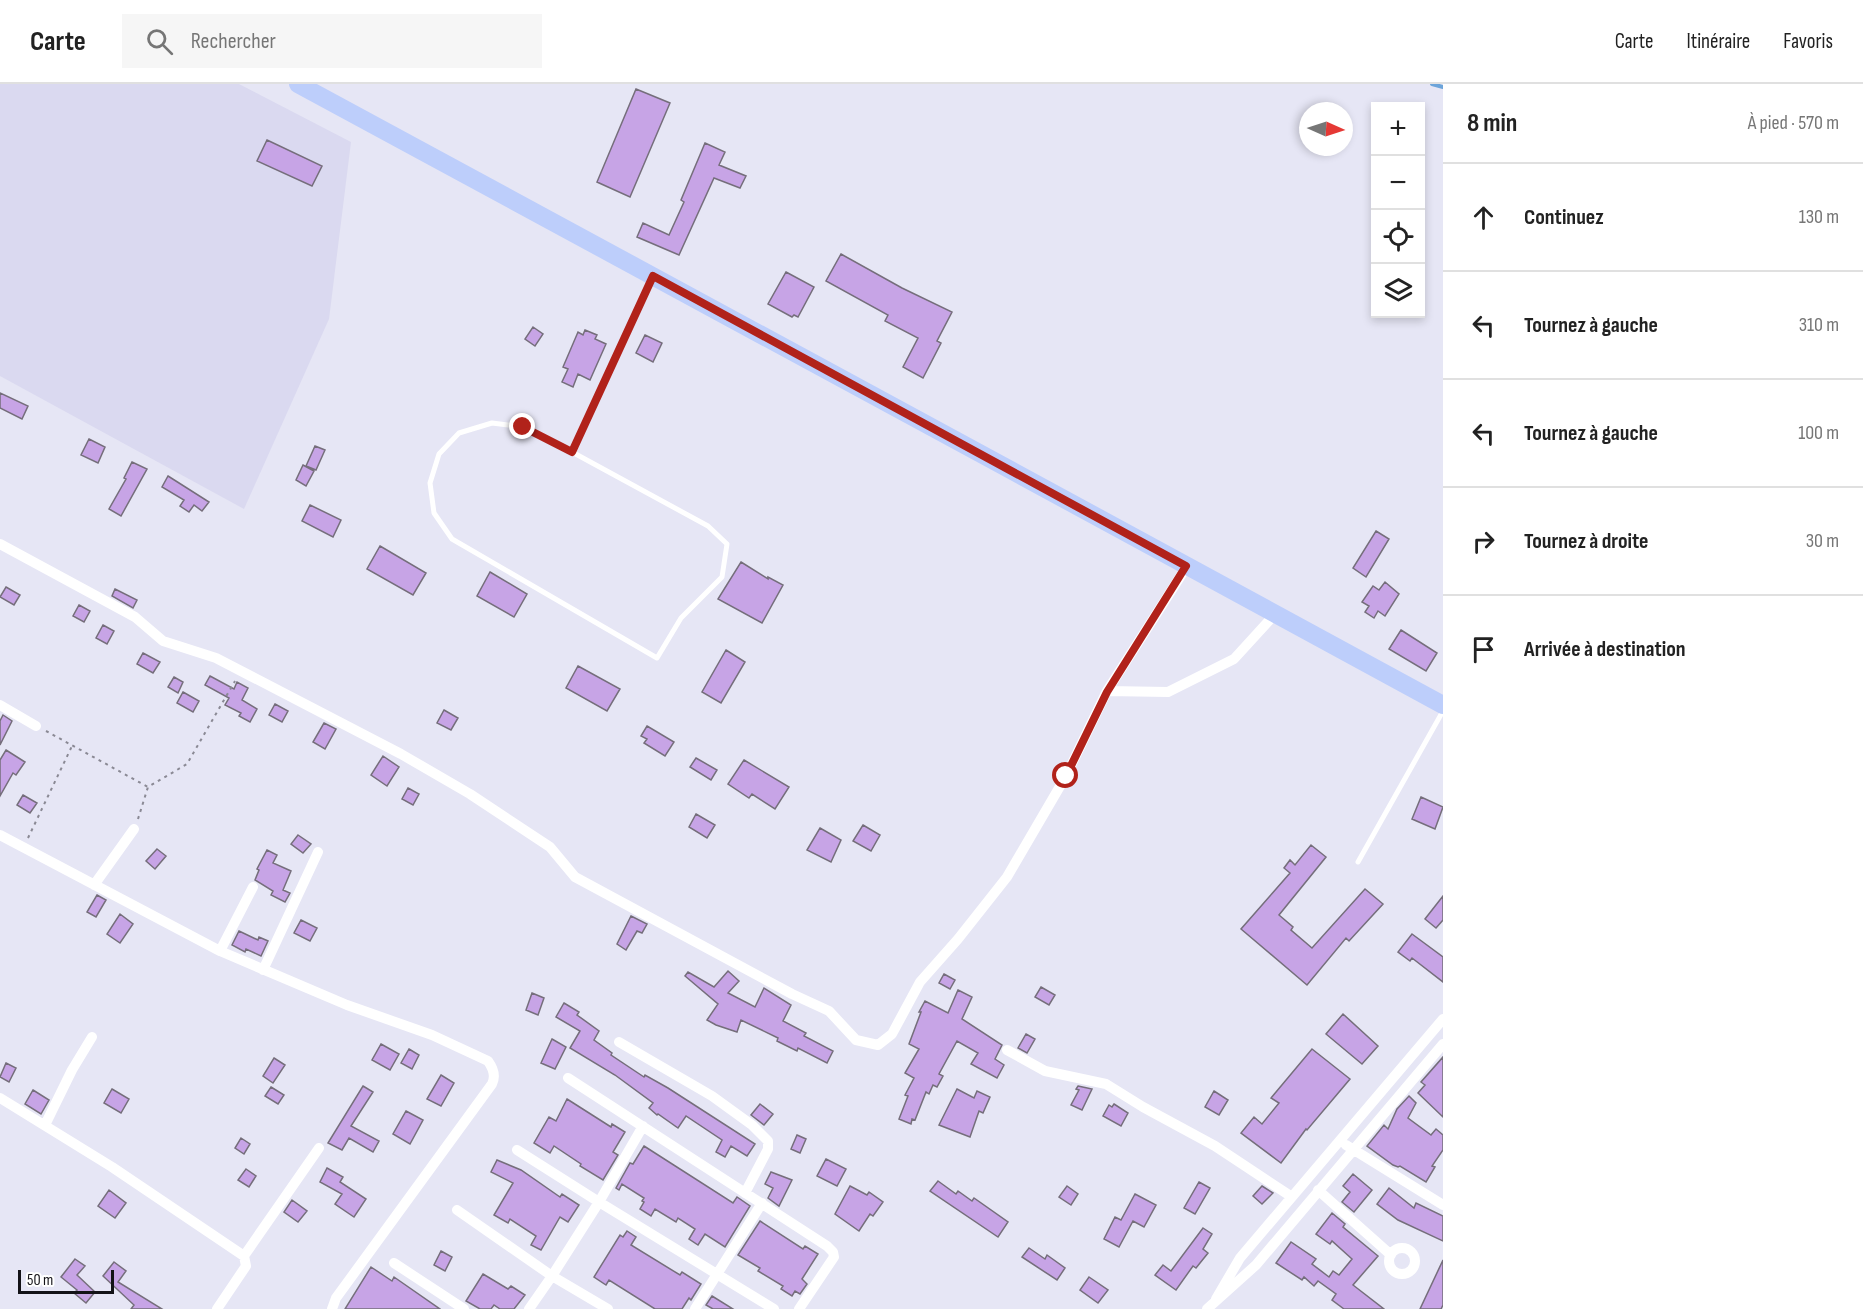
<!DOCTYPE html>
<html lang="fr">
<head>
<meta charset="utf-8">
<style>
  body { margin:0; font-family:"Sofia Sans Condensed",sans-serif; background:#f6f6f6; color:#222 }
  .controls { position:absolute; right:18px; top:18px; display:grid; overflow:hidden; border-radius:0px; box-shadow:0 3px 9px #0003 }
  .controls button { width:54px; height:54px; display:grid; place-items:center; padding:0; border:0; border-bottom:2px solid #e0e0e0; background:#fff; color:#222; font:30px sans-serif }
  .compass { position:absolute; left:1299px; top:18px; width:54px; height:54px; border-radius:50%; background:#fff; box-shadow:0 3px 9px #0003; rotate:93deg }
  .scale { position:absolute; left:18px; bottom:15px; width:96px; box-sizing:border-box; padding-left:6px; border:3px solid #131217; border-top:0; font-size:16px; line-height:21px; white-space:nowrap; color:#131217; -webkit-text-stroke:4px #fff; paint-order:stroke }
  .stop { position:absolute; width:18px; height:18px; margin:-14px; border:4px solid #b1221a; border-radius:50%; background:#fff }
  .stop.end { background:#b1221a; border-color:#fff; box-shadow:0 2px 6px #0008 }
  .list { margin:0; padding:0; list-style:none }
  h2 { display:flex; justify-content:space-between; align-items:center; height:78px; margin:0; padding:0 24px; font-size:26px }
  h2 small { font-size:20px; font-weight:400; color:#767676 }
  .list li { display:grid; grid-template-columns:39px 1fr auto; gap:18px; align-items:center; box-sizing:border-box; height:108px; padding:0 24px; border-top:2px solid #e0e0e0 }
  .list b { display:block; font-size:22px; white-space:nowrap }
  .list em { font-size:20px; font-style:normal; color:#767676 }
  .icon { flex:none; width:33px; height:33px; fill:none; stroke:currentColor; stroke-width:2; stroke-linecap:round; stroke-linejoin:round }
  .map { position:relative; flex:none; width:1443px; height:1225px; overflow:hidden }
  header { display:flex; align-items:center; gap:36px; box-sizing:border-box; height:84px; padding:0 30px; background:#fff; border-bottom:2px solid #e0e0e0 }
  header strong { font-size:28px }
  nav { display:flex; gap:33px; margin-inline-start:auto; font-size:21px }
  .search { width:420px; height:54px; background:#f6f6f6; display:flex; align-items:center; gap:15px; box-sizing:border-box; padding:0 21px; border-radius:0px; color:#767676; font-size:22px }
  main { display:flex }
  aside { flex:1; background:#fff }
  .map>svg:first-child { display:block }
</style>
</head>
<body>
<header>
<strong>Carte</strong>
<div class="search"><svg class="icon" aria-label="search" viewBox="0 0 24 24"><circle cx="10" cy="10" r="6"/><path d="M15 15l6 6"/></svg>Rechercher</div>
<nav><a>Carte</a><a>Itinéraire</a><a>Favoris</a></nav>
</header>
<main>
<div class="map">
<svg width="1443" height="1225" viewBox="0 0 1443 1225">
  <rect width="100%" height="100%" fill="#e6e6f5"/>
  <path fill="#dad9f0" d="M0,0H239L351,58L329,235L244,425L0,292Z"/>
  <g fill="none" stroke-linecap="round" stroke-linejoin="round">
    <path stroke="#6ca4da" stroke-width="4" d="M1432,0L1443,3"/>
  </g>
  <path fill="#c7a4e6" stroke="#756e7b" stroke-width="1.5" d="M636,5L670,19L630,113L597,98Z
    M267,56L322,82L312,102L257,77Z
    M705,59L725,68L719,81L746,92L740,104L714,94L679,171L637,153L643,139L669,151L684,118L681,116Z
    M841,170L902,204L952,228L937,257L941,259L923,294L903,283L918,254L885,237L888,231L826,197Z
    M786,188L814,203L798,233L794,231L792,233L768,220Z
    M533,243L543,250L535,262L525,255Z
    M585,246L597,251L595,255L606,260L590,296L578,290L573,303L562,298L568,285L563,283L578,248L583,251Z
    M645,251L662,259L653,278L636,269Z
    M0,309L28,322L22,335L0,324Z
    M89,355L105,363L98,379L81,371Z
    M315,362L325,366L316,386L306,382Z
    M132,378L147,385L121,432L109,425L126,395L124,394Z
    M303,381L314,387L306,402L296,396Z
    M168,392L209,418L202,427L194,421L189,428L180,422L184,416L162,403Z
    M310,421L341,436L333,453L302,437Z
    M1376,447L1389,455L1366,493L1353,484Z
    M380,462L426,489L413,511L367,485Z
    M741,478L768,495V493L783,501L762,539L718,515Z
    M490,488L527,510L514,533L477,512Z
    M1385,498L1399,510L1385,532L1378,527L1374,534L1365,528L1369,522L1362,518L1373,502L1379,506Z
    M6,503L20,511L14,521L0,513Z
    M115,505L137,516L133,524L112,512Z
    M79,521L90,527L84,538L73,532Z
    M103,541L114,547L107,560L96,554Z
    M1401,546L1437,569L1426,587L1389,565Z
    M726,566L745,578L721,619L702,608Z
    M143,569L160,578L153,589L137,580Z
    M578,582L620,605L607,627L566,604Z
    M210,592L234,605L237,598L248,604L242,616L257,625L250,638L239,632L241,629L225,621L229,614L205,601Z
    M174,593L183,598L178,609L168,603Z
    M183,608L199,617L193,628L177,619Z
    M275,620L288,627L282,638L269,631Z
    M444,626L458,634L451,646L437,639Z
    M3,631L12,637L0,661V637Z
    M324,639L336,645L325,665L313,658Z
    M647,642L674,658L665,672L644,659L647,655L641,652Z
    M6,666L25,678L16,691L13,689L0,712V676Z
    M383,672L399,683L387,702L371,691Z
    M696,674L717,686L711,696L690,683Z
    M744,676L789,703L775,725L752,710L749,714L728,700Z
    M408,704L419,710L413,721L402,715Z
    M23,711L37,719L30,729L17,721Z
    M1421,713L1443,723L1435,745L1412,735Z
    M696,730L715,741L707,754L689,743Z
    M863,741L880,751L871,767L853,757Z
    M820,744L841,756L831,778L807,766Z
    M298,751L311,760L303,769L291,760Z
    M1311,761L1326,773L1279,831L1293,843L1291,846L1312,864L1365,805L1383,820L1349,857L1346,854L1307,901L1241,845L1290,789L1284,784L1290,776L1295,781Z
    M157,765L166,772L155,785L146,777Z
    M267,766L277,771L273,779L291,787L283,806L290,809L285,818L271,811L273,807L255,796L259,786L257,785Z
    M97,811L106,816L96,833L87,828Z
    M1443,812V836L1436,844L1425,835Z
    M120,830L133,840L120,859L107,850Z
    M631,832L647,840L642,849L637,847L626,866L617,860Z
    M301,836L317,844L310,857L294,849Z
    M239,847L258,856L259,853L268,857L261,872L246,865L245,868L232,861Z
    M1412,850L1443,873V898L1412,874L1410,877L1398,868Z
    M728,887L739,897L728,909L755,923L764,904L791,921L783,937L806,949L804,952L833,967L827,979L798,964L797,967L777,957L778,954L741,936L737,948L716,941L707,936L718,920L685,892L688,888L714,903Z
    M944,890L955,896L950,905L939,899Z
    M1041,903L1055,911L1049,921L1035,913Z
    M958,906L972,913L962,935L1002,961L995,975L1004,981L997,994L971,980L978,969L957,957L939,990L943,992L937,1003L933,1001L929,1010L926,1008L915,1036L912,1035L911,1040L899,1035L908,1012L905,1011L914,994L905,989L919,965L909,960L921,928H919L925,917L948,929Z
    M532,909L544,914L538,931L526,926Z
    M564,919L579,928L577,931L599,947L594,956L612,969L611,971L644,993L645,991L668,1004L755,1060L747,1072L731,1062L725,1073L716,1068L722,1056L686,1032L678,1044L658,1030L657,1031L649,1024L653,1019L615,991L570,964L580,947L556,933Z
    M1343,930L1378,962L1362,980L1326,950Z
    M1026,950L1035,955L1027,969L1018,964Z
    M552,955L566,963L555,985L541,979Z
    M381,960L399,970L390,986L372,976Z
    M409,965L419,971L412,985L401,979Z
    M1312,965L1350,995L1307,1046L1306,1045L1281,1079L1241,1049L1254,1033L1262,1040L1279,1019L1271,1014Z
    M1443,973V1033L1418,1009L1425,1001L1421,998Z
    M274,974L285,981L273,999L263,992Z
    M6,979L16,984L9,998L0,993Z
    M441,991L454,999L441,1022L427,1015Z
    M363,1002L373,1008L351,1042L379,1057L373,1068L349,1054L342,1066L328,1059Z
    M1078,1002L1092,1005L1082,1026L1071,1021L1079,1006L1076,1005Z
    M271,1003L284,1011L278,1020L265,1012Z
    M112,1005L129,1015L121,1029L104,1019Z
    M957,1005L974,1014L977,1007L990,1013L983,1029L979,1027L970,1053L939,1041Z
    M33,1006L49,1016L41,1030L25,1020Z
    M1214,1007L1228,1016L1219,1031L1205,1023Z
    M1409,1012L1416,1019L1408,1034L1431,1051L1436,1045L1443,1051V1066L1432,1082L1435,1083L1426,1098L1400,1082L1398,1083L1393,1081L1367,1062L1384,1041L1388,1045L1397,1025Z
    M567,1015L611,1043L612,1040L625,1048L613,1068L618,1071L603,1096L580,1082L581,1080L554,1062L550,1069L534,1059L549,1033L556,1037Z
    M760,1020L773,1030L764,1041L751,1031Z
    M1114,1020L1128,1029L1121,1042L1103,1032L1109,1021L1112,1023Z
    M406,1027L423,1036L410,1060L393,1050Z
    M797,1051L806,1055L800,1069L791,1065Z
    M241,1054L250,1060L244,1070L235,1064Z
    M644,1062L733,1119L737,1113L750,1122L725,1163L705,1150L698,1161L689,1155L695,1145L678,1134L676,1138L655,1125L651,1132L640,1125L644,1118L642,1117L644,1114L622,1100L619,1106L616,1104L630,1079L633,1080Z
    M826,1075L846,1085L837,1102L817,1092Z
    M497,1076L521,1086L560,1113L562,1110L579,1121L568,1138L560,1133L541,1166L531,1161L536,1152L510,1135L508,1139L494,1131L513,1099L491,1088Z
    M327,1084L343,1093L340,1098L366,1115L354,1133L335,1120L342,1110L320,1098Z
    M246,1085L256,1092L249,1103L238,1096Z
    M771,1088L792,1096L779,1122L768,1114L773,1104L765,1100Z
    M1353,1090L1372,1106L1354,1128L1342,1118L1350,1108L1343,1102Z
    M938,1097L956,1110L958,1107L972,1117L974,1114L1008,1138L998,1153L930,1107Z
    M1199,1098L1210,1104L1195,1130L1184,1124Z
    M850,1102L867,1111L869,1108L883,1118L873,1132L870,1130L859,1147L835,1130Z
    M1067,1102L1078,1110L1071,1121L1059,1113Z
    M1262,1102L1273,1109L1262,1120L1253,1112Z
    M1389,1104L1414,1124L1416,1119L1443,1132V1157L1398,1136L1377,1120Z
    M109,1106L126,1119L115,1134L98,1122Z
    M1135,1110L1156,1121L1144,1143L1133,1137L1119,1163L1104,1155L1115,1133L1121,1136Z
    M292,1116L307,1127L298,1138L284,1128Z
    M1332,1129L1345,1140L1343,1143L1378,1172L1353,1201L1384,1225H1344L1332,1216L1336,1210L1318,1197L1314,1202L1304,1193L1302,1196L1276,1179L1291,1158L1316,1175L1312,1180L1329,1193L1333,1187L1339,1191L1352,1175L1332,1157L1330,1160L1316,1150Z
    M760,1137L803,1165L805,1162L818,1170L802,1195L807,1200L800,1210L795,1207L792,1212L781,1205L783,1202L758,1187L760,1184L738,1171Z
    M1203,1144L1212,1150L1203,1165L1208,1169L1196,1184L1193,1182L1176,1206L1155,1191L1163,1181L1171,1187Z
    M627,1147L636,1153L631,1161L680,1191L682,1188L701,1200L691,1216L689,1214L682,1225H655L609,1196L606,1201L594,1193L620,1151L623,1153Z
    M1029,1164L1045,1175L1047,1171L1065,1184L1057,1196L1022,1173Z
    M441,1167L452,1173L445,1187L434,1181Z
    M75,1175L85,1182L77,1191L95,1208L86,1219L74,1209L77,1206L61,1193Z
    M1443,1176V1221L1441,1225H1420Z
    M114,1178L126,1187L118,1198L162,1225H131L134,1221L103,1192Z
    M371,1183L392,1197L394,1193L440,1225H345Z
    M483,1190L508,1205L511,1202L525,1211L514,1225H500L494,1221L491,1225H480L466,1217Z
    M1089,1193L1108,1206L1098,1219L1080,1206Z
    M712,1212L733,1225H713L706,1221Z"/>
  <g fill="none" stroke-linecap="round" stroke-linejoin="round">
    <path stroke="#8a8994" stroke-width="2" stroke-dasharray="3 4.5" stroke-linecap="butt" d="M46,647L148,703
      M138,735L148,703L187,680L235,597
      M28,754L72,662"/>
    <path stroke="#fff" stroke-width="5" d="M572,368L523,343L492,339L459,349L439,370L430,399L434,429L452,455L657,574L681,534L722,493L727,460L708,442L572,368L651,197
      M1358,778L1443,627"/>
    <path stroke="#fff" stroke-width="10" d="M0,460L135,533L163,557L216,574L401,670L470,710L550,763L575,793L792,910L829,927L856,956L878,961L892,950L920,898L958,855L1007,793L1066,692L1107,607L1168,608L1234,575L1275,530
      M1107,607L1187,482
      M0,621L36,642
      M0,751L220,867L347,921L432,951L488,977C493,984 496,992 492,1000L336,1214L332,1225
      M94,801L134,745
      M220,867L253,803
      M263,886L318,768
      M619,958L712,1012L752,1041L768,1057V1065L745,1109
      M1007,966L1045,987L1106,1000L1143,1023L1215,1062L1292,1113
      M568,994L827,1162L833,1168L834,1173L799,1225
      M0,1014L112,1083L244,1172L246,1182L217,1225
      M45,1041L72,986L92,953
      M643,1042L599,1118L774,1225
      M1346,1061L1443,1121
      M517,1066L599,1118L552,1192L608,1225
      M1318,1106L1391,1171
      M457,1126L552,1192L529,1225
      M1389 1177a13 13 0 1 1 26 0a13 13 0 1 1-26 0Z
      M244,1172L319,1064
      M394,1179L464,1225
      M1216,1215L1240,1174L1443,935
      M695,1225L762,1119
      M1207,1225L1256,1181L1443,960"/>
    <path stroke="#bdcefb" stroke-width="18" d="M298,0C679,207 1062,413 1443,621"/>
  </g>
  <g fill="none" stroke-linecap="round" stroke-linejoin="round">
    <path stroke="#b1221a" stroke-width="8" d="M523,343L572,368L653,192L1186,482L1107,608L1066,692"/>
  </g>
</svg>
<div class="controls">
<button>+</button>
<button>−</button>
<button><svg class="icon" aria-label="locate" viewBox="0 0 24 24"><circle cx="12" cy="12" r="6"/><path d="M12 2v4M12 18v4M2 12h4M18 12h4"/></svg></button>
<button><svg class="icon" aria-label="layers" viewBox="0 0 24 24"><path d="M12 4l9 5-9 5-9-5zM3 14l9 5 9-5"/></svg></button>
</div>
<svg class="compass" viewBox="-18 -18 36 36"><path d="M0-13l5 13h-10z" fill="#e53935"/><path d="M0 13l5-13h-10z" fill="#767676"/></svg>
<div class="scale">50 m</div>
<div class="stop" style="left:1066px;top:692px"></div>
<div class="stop end" style="left:523px;top:343px"></div>
</div>
<aside>
<h2>8 min<small>À pied · 570 m</small></h2>
<ul class="list">
<li><svg class="icon" aria-label="ahead" viewBox="0 0 24 24"><path d="M12 20V5M6 11l6-6 6 6"/></svg><div><b>Continuez</b></div><em>130 m</em></li>
<li><svg class="icon" aria-label="left" viewBox="0 0 24 24"><path d="M17 20v-9H6M10 6l-5 5 5 5"/></svg><div><b>Tournez à gauche</b></div><em>310 m</em></li>
<li><svg class="icon" aria-label="left" viewBox="0 0 24 24"><path d="M17 20v-9H6M10 6l-5 5 5 5"/></svg><div><b>Tournez à gauche</b></div><em>100 m</em></li>
<li><svg class="icon" aria-label="right" viewBox="0 0 24 24"><path d="M7 20v-9h11M14 6l5 5-5 5"/></svg><div><b>Tournez à droite</b></div><em>30 m</em></li>
<li><svg class="icon" aria-label="arrive" viewBox="0 0 24 24"><path d="M6 21V4h12l-3 4 3 4H6"/></svg><div><b>Arrivée à destination</b></div></li>
</ul>
</aside>
</main>
</body>
</html>
